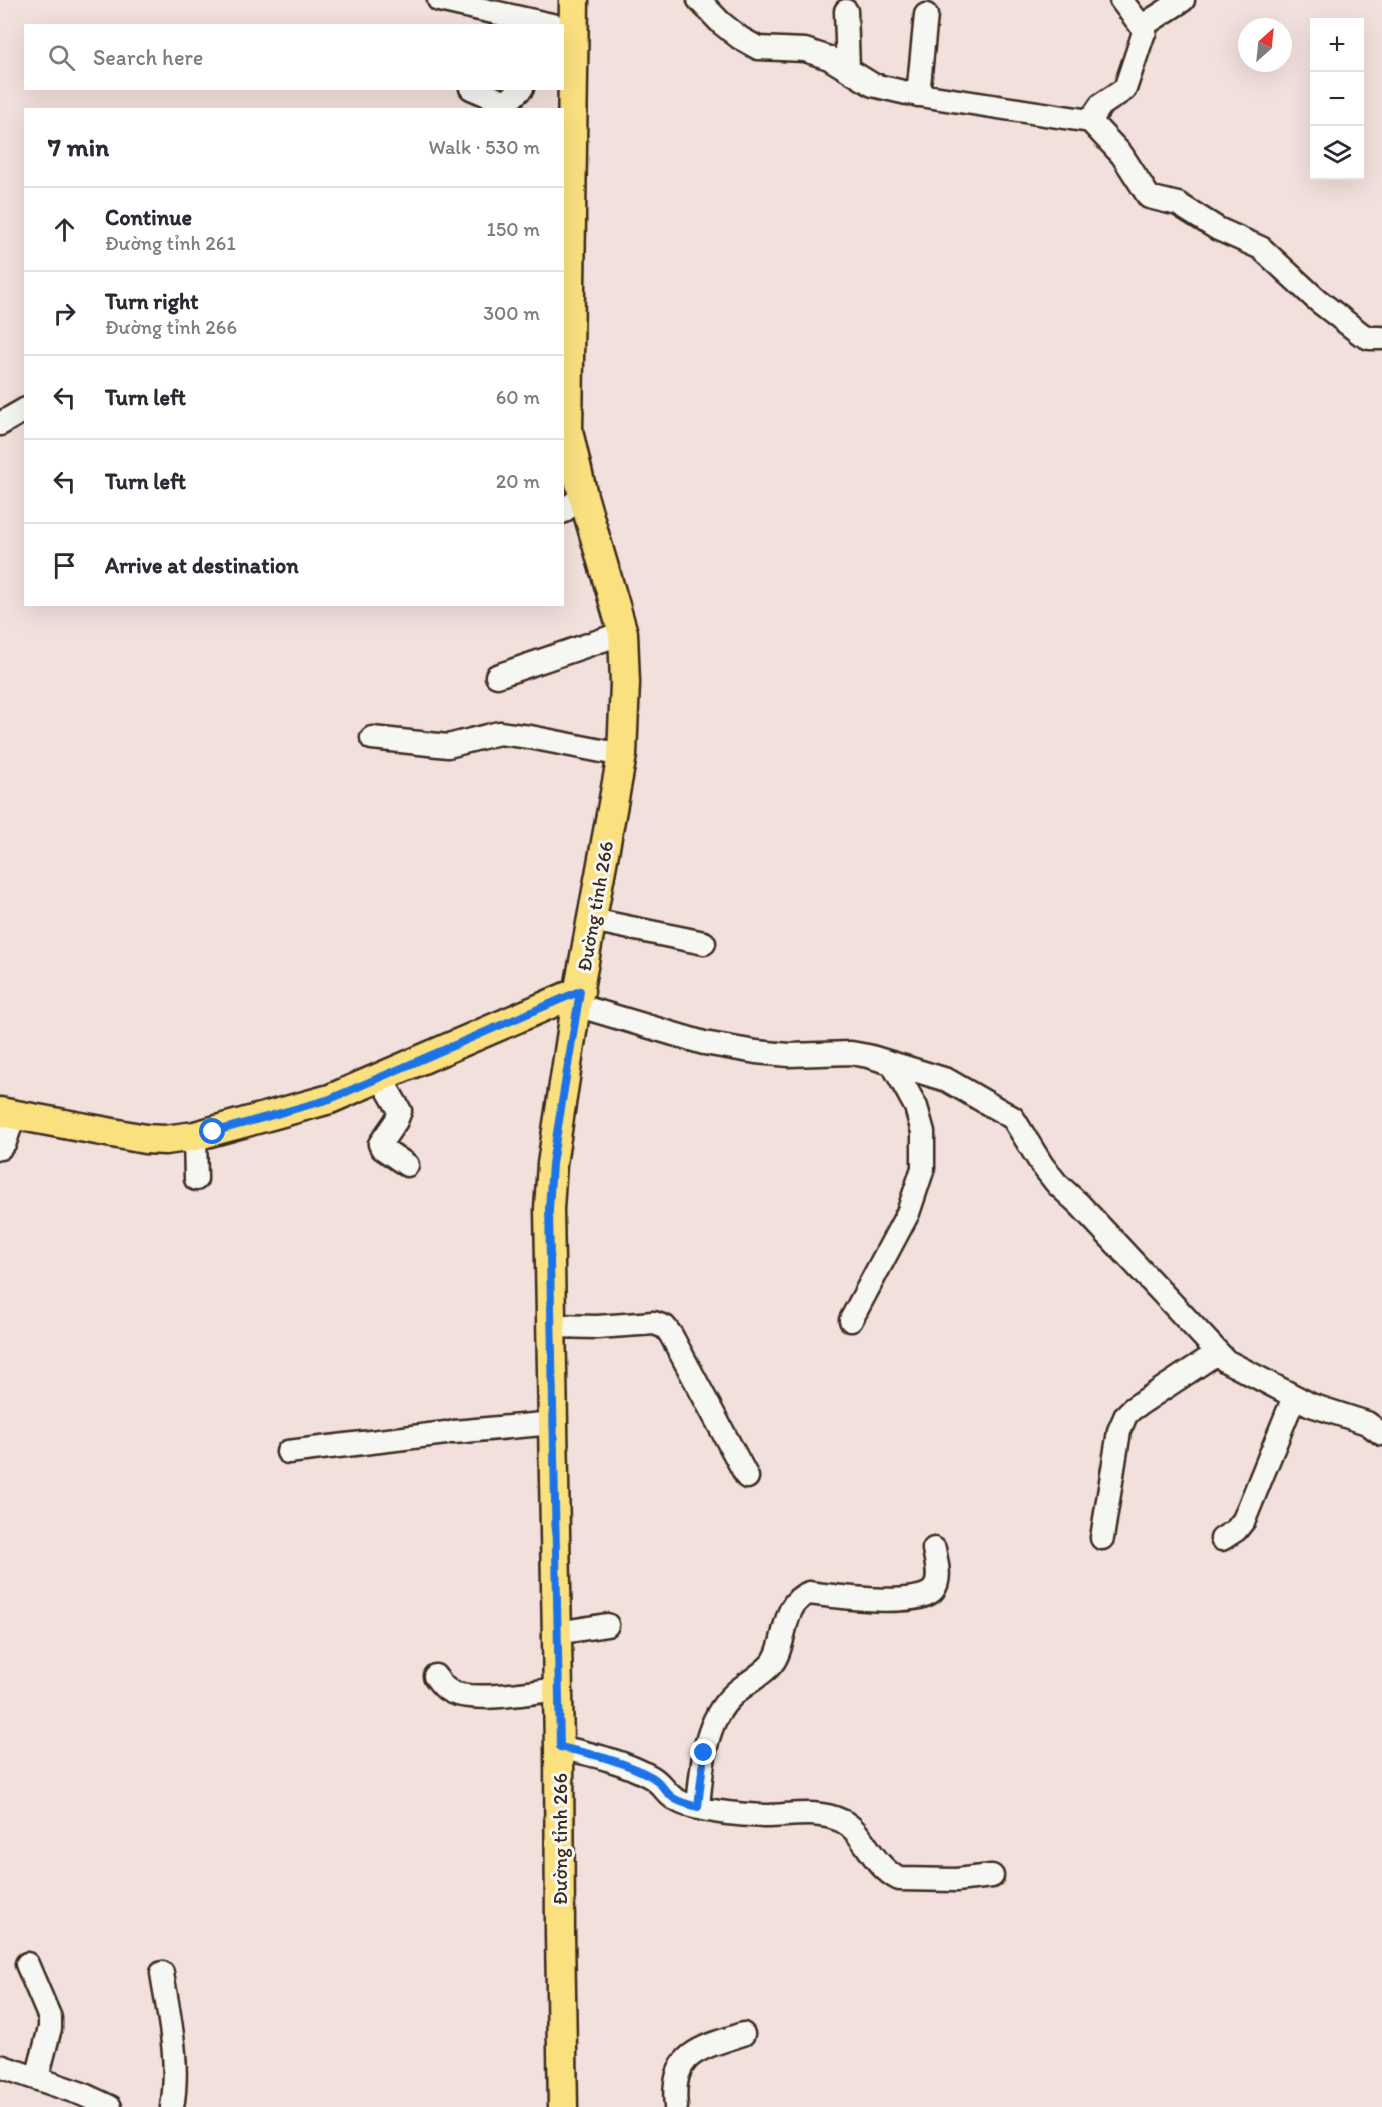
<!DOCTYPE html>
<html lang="en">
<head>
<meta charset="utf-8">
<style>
  body { margin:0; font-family:Itim,sans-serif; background:#f2f2f3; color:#2b2b33 }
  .controls { position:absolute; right:18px; top:18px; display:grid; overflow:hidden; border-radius:0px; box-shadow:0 6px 24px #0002 }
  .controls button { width:54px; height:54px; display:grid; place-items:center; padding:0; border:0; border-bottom:2px solid #e1e1e2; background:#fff; color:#2b2b33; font:30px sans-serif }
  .compass { position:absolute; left:1238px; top:18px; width:54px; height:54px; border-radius:50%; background:#fff; box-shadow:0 6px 24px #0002; rotate:27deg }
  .stop { position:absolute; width:18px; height:18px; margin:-14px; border:4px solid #1a73e8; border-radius:50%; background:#fff }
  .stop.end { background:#1a73e8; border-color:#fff; box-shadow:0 2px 6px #0008 }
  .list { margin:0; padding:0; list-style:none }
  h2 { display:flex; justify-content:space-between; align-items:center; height:78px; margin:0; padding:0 24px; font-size:26px }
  h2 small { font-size:20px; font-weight:400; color:#7c7c81 }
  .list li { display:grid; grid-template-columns:39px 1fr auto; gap:18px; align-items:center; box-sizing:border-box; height:84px; padding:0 24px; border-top:2px solid #e1e1e2 }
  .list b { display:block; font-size:22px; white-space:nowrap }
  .list p { margin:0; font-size:20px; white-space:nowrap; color:#7c7c81 }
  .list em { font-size:20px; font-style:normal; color:#7c7c81 }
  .icon { flex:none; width:33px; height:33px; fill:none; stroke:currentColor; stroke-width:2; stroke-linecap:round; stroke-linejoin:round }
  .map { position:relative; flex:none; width:1382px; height:2107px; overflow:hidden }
  .search { position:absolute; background:#fff; box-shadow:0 6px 24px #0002; left:24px; top:24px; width:540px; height:66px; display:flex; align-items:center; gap:15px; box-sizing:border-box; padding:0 21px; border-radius:0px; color:#7c7c81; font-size:22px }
  .panel { position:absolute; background:#fff; box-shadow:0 6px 24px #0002; left:24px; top:108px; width:540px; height:498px; border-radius:0px }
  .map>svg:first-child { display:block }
</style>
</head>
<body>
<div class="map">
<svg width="1382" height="2107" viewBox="0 0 1382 2107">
  <rect width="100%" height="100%" fill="#f2e0dc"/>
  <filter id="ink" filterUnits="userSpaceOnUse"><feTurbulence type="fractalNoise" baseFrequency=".0167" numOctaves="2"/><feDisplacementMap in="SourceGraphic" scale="12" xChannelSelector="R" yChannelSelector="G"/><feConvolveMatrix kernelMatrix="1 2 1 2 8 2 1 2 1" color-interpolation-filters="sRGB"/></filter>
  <g filter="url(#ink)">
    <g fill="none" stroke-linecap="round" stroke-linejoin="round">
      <defs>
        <path id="minor" d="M439,0L556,26
          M699,0L721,23L740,38L758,48L805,50L829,58L873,85L907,93L1090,121L1122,155L1149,197L1178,204L1218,229L1261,248L1316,299L1361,334L1369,338H1382
          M1121,0L1145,31
          M846,11L848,69
          M471,88L506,103L522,88
          M918,95L926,15
          M1090,121L1101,105L1125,89L1147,23L1183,0
          M0,424L26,409
          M562,512L583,496
          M497,676L623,633
          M372,738L448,746L499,733L530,737L622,755
          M592,920L704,943
          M576,1005L704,1043L756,1052L789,1055L851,1053L868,1056L947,1080L1013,1118L1042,1165L1057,1184L1079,1204L1226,1361L1311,1405L1367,1423L1382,1434
          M381,1078L400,1111L396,1121L380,1144L382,1148L407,1165
          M195,1136L196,1179
          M0,1148L5,1142L14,1115
          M851,1320L908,1213L923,1168V1132L916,1107L892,1063
          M551,1326L597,1327L654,1323L665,1327L671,1335L747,1477
          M454,1432L554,1423
          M288,1452L446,1433
          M1102,1538L1119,1431L1126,1415L1132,1409L1217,1353
          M1222,1539L1236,1530L1244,1520L1294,1397
          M557,1633L607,1625
          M435,1676C439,1681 443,1687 448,1690C468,1704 534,1692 558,1689
          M559,1747C590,1754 623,1761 651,1777C660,1782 664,1790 671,1796C681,1805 701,1809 714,1811C730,1814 748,1815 765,1816C790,1816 818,1809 842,1821C864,1831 871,1865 899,1879L956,1880L992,1876
          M698,1807C702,1768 703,1723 733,1695C744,1684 768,1672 775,1659C787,1638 782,1603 809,1593C832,1596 918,1608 933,1590C942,1579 936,1561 934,1549
          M27,1964L50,2018V2028L37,2078
          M162,1973C169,2017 180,2062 172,2107
          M0,2066L82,2094L110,2107
          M676,2107C670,2052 699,2049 743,2034"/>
        <path id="major" d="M0,1112L145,1139L165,1140L195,1136L330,1099L580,991
          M563,2107L560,1934L559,1747L549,1209L552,1164L576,1005L622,755L625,683L623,633L583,496L568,431L574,0"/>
      </defs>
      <use href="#minor" stroke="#3b2a1e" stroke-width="27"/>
      <use href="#major" stroke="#3b2a1e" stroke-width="33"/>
      <use href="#minor" stroke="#f6f6f2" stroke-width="22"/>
      <use href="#major" stroke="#fbe080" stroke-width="28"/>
    </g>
  </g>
  <g fill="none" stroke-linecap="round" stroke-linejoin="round" filter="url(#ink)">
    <path stroke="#1a73e8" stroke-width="8" d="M213,1132L330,1099L580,991L552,1164L549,1209L560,1747C591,1754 624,1761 652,1777C661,1782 664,1791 672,1797C679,1803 689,1804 698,1807L704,1753"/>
  </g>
  <g text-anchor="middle" stroke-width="6" stroke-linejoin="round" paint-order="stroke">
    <g font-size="20" fill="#3b2a1e" stroke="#f6f6f2">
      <text transform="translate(595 906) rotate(-80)" y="7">Đường tỉnh 266</text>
      <text transform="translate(560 1839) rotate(-90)" y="7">Đường tỉnh 266</text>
    </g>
  </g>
</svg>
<div class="controls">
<button>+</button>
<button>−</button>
<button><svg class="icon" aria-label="layers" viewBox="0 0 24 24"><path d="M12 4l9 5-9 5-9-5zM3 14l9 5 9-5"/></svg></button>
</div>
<svg class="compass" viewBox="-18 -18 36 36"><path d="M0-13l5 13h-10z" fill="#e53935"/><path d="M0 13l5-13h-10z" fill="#7c7c81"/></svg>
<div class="stop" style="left:213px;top:1132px"></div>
<div class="stop end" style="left:704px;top:1753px"></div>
<div class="search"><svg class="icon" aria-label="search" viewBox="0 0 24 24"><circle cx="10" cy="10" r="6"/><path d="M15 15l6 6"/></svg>Search here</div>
<section class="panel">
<h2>7 min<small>Walk · 530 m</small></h2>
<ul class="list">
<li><svg class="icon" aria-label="ahead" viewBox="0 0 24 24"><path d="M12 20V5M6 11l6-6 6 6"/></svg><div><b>Continue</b><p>Đường tỉnh 261</p></div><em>150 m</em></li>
<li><svg class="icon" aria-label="right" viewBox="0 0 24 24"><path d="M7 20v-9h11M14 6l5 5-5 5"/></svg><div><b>Turn right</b><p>Đường tỉnh 266</p></div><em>300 m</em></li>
<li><svg class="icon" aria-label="left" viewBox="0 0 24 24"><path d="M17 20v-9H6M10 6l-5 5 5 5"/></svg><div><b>Turn left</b></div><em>60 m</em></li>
<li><svg class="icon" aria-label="left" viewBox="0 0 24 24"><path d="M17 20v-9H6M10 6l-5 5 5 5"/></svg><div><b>Turn left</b></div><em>20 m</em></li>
<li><svg class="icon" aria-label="arrive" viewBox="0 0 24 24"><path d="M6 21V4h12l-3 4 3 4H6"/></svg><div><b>Arrive at destination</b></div></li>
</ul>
</section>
</div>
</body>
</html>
